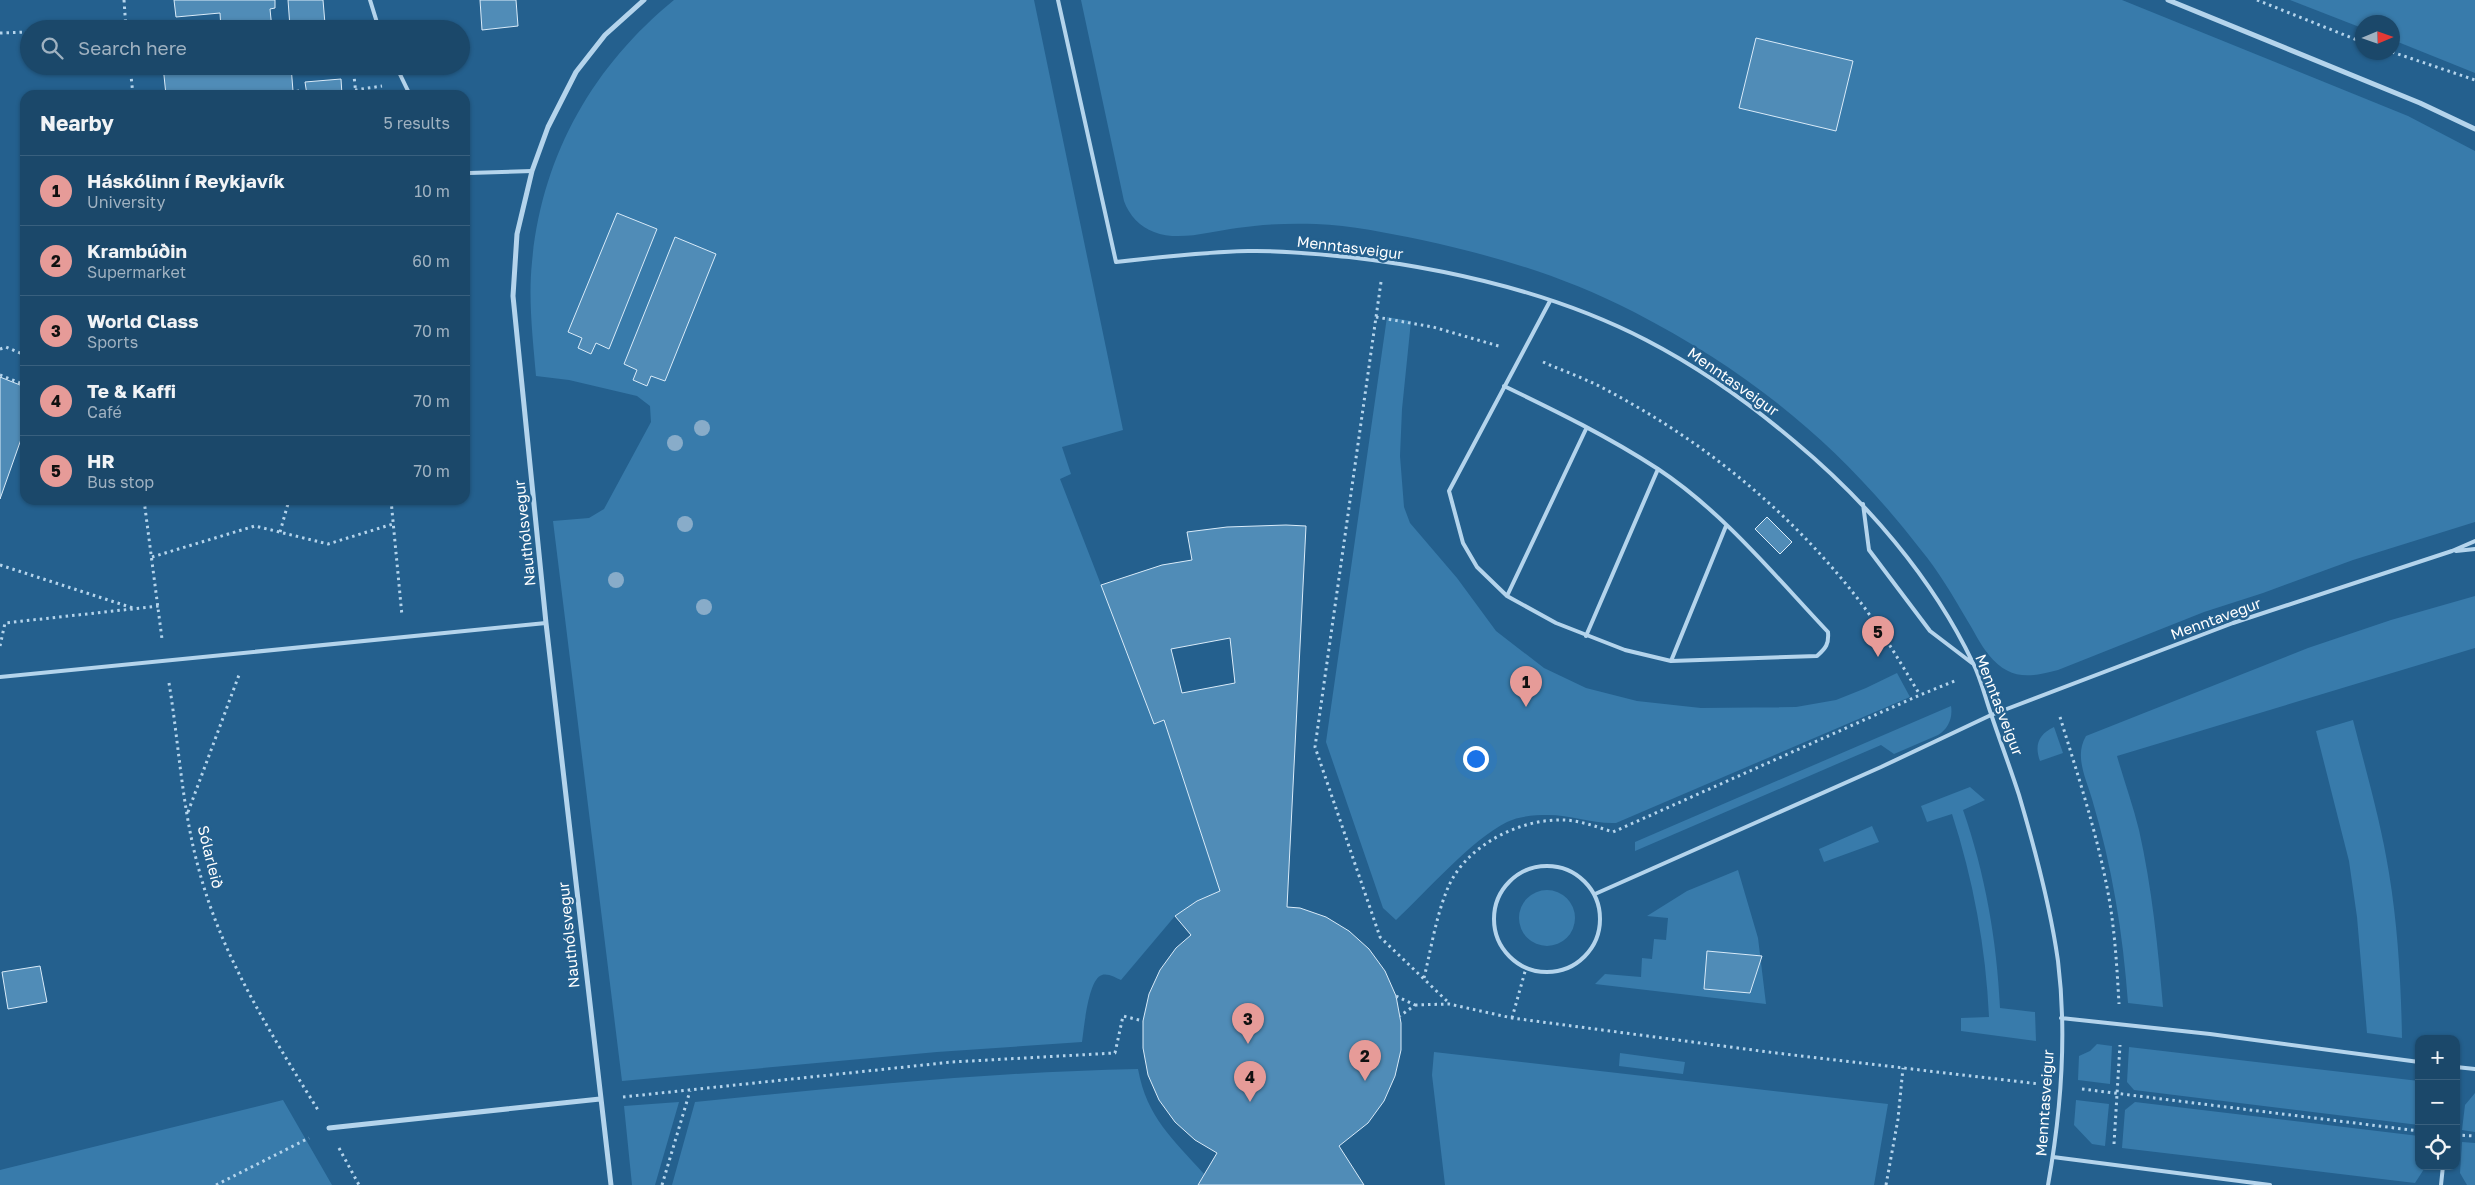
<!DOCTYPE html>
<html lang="en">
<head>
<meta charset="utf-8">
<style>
  body { margin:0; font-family:"Golos Text",sans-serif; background:#285272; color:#f1f3f6 }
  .controls { position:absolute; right:15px; bottom:15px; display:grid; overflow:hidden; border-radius:10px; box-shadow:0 1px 4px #0004 }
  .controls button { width:45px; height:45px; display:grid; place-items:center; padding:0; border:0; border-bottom:1px solid #39607e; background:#1b486a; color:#f1f3f6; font:25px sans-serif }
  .compass { position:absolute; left:2355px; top:15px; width:45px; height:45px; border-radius:50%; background:#1b486a; box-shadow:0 1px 4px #0004; rotate:88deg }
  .you { position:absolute; left:1475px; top:758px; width:18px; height:18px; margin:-12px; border:4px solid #fff; border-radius:50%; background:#1a73e8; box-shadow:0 0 0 8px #1a73e833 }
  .badge { display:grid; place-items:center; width:32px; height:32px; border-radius:50%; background:#e69b98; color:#111; font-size:16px; font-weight:700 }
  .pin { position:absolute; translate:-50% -41px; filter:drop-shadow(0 1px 2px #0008) }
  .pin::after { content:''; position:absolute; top:26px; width:18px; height:15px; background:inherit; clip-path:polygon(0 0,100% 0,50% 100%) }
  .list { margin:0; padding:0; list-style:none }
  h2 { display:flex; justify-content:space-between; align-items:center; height:65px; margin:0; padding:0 20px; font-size:21px }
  h2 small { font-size:16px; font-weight:400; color:#a0b2c1 }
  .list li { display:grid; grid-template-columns:32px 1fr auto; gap:15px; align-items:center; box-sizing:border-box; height:70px; padding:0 20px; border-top:1px solid #39607e }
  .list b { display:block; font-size:19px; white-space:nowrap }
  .list p { margin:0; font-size:16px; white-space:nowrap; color:#a0b2c1 }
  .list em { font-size:16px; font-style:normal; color:#a0b2c1 }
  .icon { flex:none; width:28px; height:28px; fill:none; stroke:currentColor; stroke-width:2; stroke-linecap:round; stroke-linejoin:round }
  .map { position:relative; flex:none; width:2475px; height:1185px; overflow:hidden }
  .search { position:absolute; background:#1b486a; box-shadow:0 1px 4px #0004; left:20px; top:20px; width:450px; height:55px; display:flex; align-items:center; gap:12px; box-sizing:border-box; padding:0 18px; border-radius:28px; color:#a0b2c1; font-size:19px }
  .panel { position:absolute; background:#1b486a; box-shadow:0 1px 4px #0004; left:20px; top:90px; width:450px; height:415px; border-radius:15px }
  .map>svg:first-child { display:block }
</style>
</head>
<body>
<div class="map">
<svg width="2475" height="1185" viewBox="0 0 2475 1185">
  <rect width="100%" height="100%" fill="#24608e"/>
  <path fill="#387bab" d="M674,0H1034L1123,430L1062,447L1071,474L1060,479L1155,724L1164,720L1220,891L1197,901L1175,916L1121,980C1116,978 1108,973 1102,975C1088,979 1084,1029 1082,1042L937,1052L622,1081L553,521L589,518L604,509L651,422L650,406L637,396L569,380L536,376C533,339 528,300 532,262C542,156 592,67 674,0Z
    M1081,0H2122L2408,116L2475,151V522L2353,560L2263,593L2204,612L2058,670C2028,678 2009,680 1988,654C1980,644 1974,631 1967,620C1953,596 1939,572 1921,550C1840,445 1752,373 1634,312C1563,276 1499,257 1422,240C1387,233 1351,225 1316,224C1291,223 1263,224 1237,228C1212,231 1179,242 1154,232C1140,227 1129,215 1124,201Z
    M2290,0H2475V73L2393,40L2392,22H2362V28Z
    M1387,317L1411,321L1402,409L1400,456L1404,507L1410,523L1457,578L1496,631L1544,668L1586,688L1637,701L1701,708L1796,707L1836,700L1866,688L1897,673L1910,697L1616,823C1593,824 1571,815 1548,815C1535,815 1519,816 1507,822C1471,840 1427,891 1396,920L1383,908L1326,742Z
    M2475,596V648L2117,756C2124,781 2133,805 2139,830C2152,888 2158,947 2163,1007L2128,1003C2123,933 2112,866 2092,799C2086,778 2074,756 2086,736L2308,648L2391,620Z
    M1951,706C1953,718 1948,729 1938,735L1894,754L1881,745L1635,851V842Z
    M2353,720C2366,771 2381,822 2389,873C2398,928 2401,983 2402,1038L2367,1033L2357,917L2349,861L2316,731Z
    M2054,727L2063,753L2040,761C2034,745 2039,734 2054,727Z
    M1970,787L1985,800L1963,810C1985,873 1997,941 2000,1008L2035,1012L2036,1041L1961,1031V1018L1989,1017C1986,948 1973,879 1952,814L1927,822L1921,806Z
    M1872,826L1879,842L1824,862L1819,849Z
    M1738,870L1758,938L1766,1004L1595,984L1605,974L1641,977L1642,958L1652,959L1654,939L1666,940L1668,918L1647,916L1687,891Z
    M1519 918a28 28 0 1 1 56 0a28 28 0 1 1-56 0Z
    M2097,1044L2112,1046L2110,1084L2078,1080L2079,1056L2090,1051Z
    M2129,1047L2419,1081V1125L2134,1090L2127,1082Z
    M1434,1052L1888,1104L1874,1185H1445L1432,1075Z
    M1620,1053L1685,1062L1683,1074L1619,1066Z
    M1138,1069C1147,1118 1173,1139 1204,1174L1198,1185H672L695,1102C843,1087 990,1072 1138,1069Z
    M2475,1093V1132L2462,1130L2465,1105Z
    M283,1100L332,1185H0V1170Z
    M2076,1100L2109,1104L2105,1146L2092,1144L2074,1125Z
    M679,1102L655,1185H632L624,1106Z
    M2135,1102L2419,1136V1166H2426L2415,1183L2122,1148L2125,1110Z
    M2462,1142L2475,1143V1185H2467L2460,1173Z"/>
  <path fill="#508cb7" stroke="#d9ebf9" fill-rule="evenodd" d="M174,0H275V8L270,9L272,29H221L220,13L176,17Z
    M288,0H323L325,24L290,27Z
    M480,0H516L518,26L482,30Z
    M1756,38L1853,61L1836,131L1739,108Z
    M163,66H291L293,91L299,90V95H166Z
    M341,79L342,95H307L305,82Z
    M617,213L657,229L609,349L596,343L591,354L578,348L582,338L568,332Z
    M675,237L716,254L665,381L651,376L647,386L633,380L637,370L624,364Z
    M0,377L25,387V428L0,499Z
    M1767,517L1792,542L1780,554L1755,529Z
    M1286,525L1306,526L1287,907L1300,908L1326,917L1349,931L1369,949L1385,971L1396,996L1401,1023V1050L1395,1076L1384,1101L1368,1123L1339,1146L1364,1185H1198L1217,1153L1195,1140L1175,1122L1159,1100L1148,1075L1143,1048V1021L1149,994L1160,970L1176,948L1191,935L1175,916L1197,901L1220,891L1164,720L1154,724L1101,585L1162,565L1192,560L1187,532L1227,527ZM1230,638L1235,683L1182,693L1171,649Z
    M1707,951L1762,956L1750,993L1704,989Z
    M40,966L47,1002L8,1009L2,972Z"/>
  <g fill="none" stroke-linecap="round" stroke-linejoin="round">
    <path stroke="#b4d4ec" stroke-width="3" stroke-dasharray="2.5 4" stroke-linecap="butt" d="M124,0L126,29
      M2257,0L2362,42
      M0,33L29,32
      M2392,52L2475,80
      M130,66L133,95
      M353,66L356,95
      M355,90L382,86
      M1381,282L1315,747L1380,937L1449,1003
      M1376,317L1433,327L1502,347
      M0,349L6,347L25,355
      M1543,362C1561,370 1581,377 1599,386C1700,438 1788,509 1858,599C1881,629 1900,662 1920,695
      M0,375L25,385
      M144,500L162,639
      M391,500L402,616
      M280,532L289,500
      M152,557L255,526L328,544L393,524
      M0,565L133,608
      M0,646L5,623L159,606
      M169,683C179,744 182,809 199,870C222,957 271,1034 318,1110
      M2060,717C2078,776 2098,836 2109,898C2115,933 2117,968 2119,1004
      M188,812L239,675
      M1424,978C1431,949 1436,917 1447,890C1464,846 1520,818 1565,820C1582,821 1597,827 1613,832L1920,695L1957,680
      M1396,996L1415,1005L1400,1016
      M1415,1005L1449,1004L1512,1018L1768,1052L2039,1084
      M1512,1018L1526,968
      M2082,1089L2419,1131
      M623,1097L952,1062L1115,1053L1123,1016L1143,1021
      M2456,1135L2475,1136
      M2114,1144L2120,1045
      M339,1148L359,1185
      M216,1185L309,1138
      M662,1185L690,1091
      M1886,1185L1898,1119L1903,1068"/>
    <path stroke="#b4d4ec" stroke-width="4" d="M370,0L379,29
      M1058,0L1116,262C1160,257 1204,252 1248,251C1281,250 1315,254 1349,257C1450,269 1555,293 1646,340C1700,368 1748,402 1794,441C1866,501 1932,577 1973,663C1981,679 1985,697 1991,714C2000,741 2010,767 2019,795C2035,849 2050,904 2058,961C2067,1034 2061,1112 2048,1185
      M396,66L410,95
      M465,168L469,173L532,171
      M1504,386C1556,411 1609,437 1658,469C1723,512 1775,576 1828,632C1829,644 1826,648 1817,656L1671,661L1625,650L1556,623L1507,596L1477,567L1463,543L1449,491L1550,301
      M1863,504L1869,550L1930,631L1972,663
      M2456,551L2475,549
      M1507,596L1586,429
      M1586,636L1658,469
      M1671,661L1726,526
      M0,677L546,623
      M1494 919a53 53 0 1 1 106 0a53 53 0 1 1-106 0Z
      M1595,894L1881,767L1991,715L2233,623L2452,551L2475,541
      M2061,1018L2210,1034L2419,1062
      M2456,1067L2475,1069
      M2053,1157L2270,1185
      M2441,1185L2443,1166"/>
    <path stroke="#b4d4ec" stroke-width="5" d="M2168,0L2420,103L2475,129
      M329,1128L600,1099
      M611,1185L546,623L513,296L517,234L532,171L548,127L576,72L605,35L644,0"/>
  </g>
  <g fill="#88acc9">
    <circle cx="702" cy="428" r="8"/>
    <circle cx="675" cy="443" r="8"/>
    <circle cx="685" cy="524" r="8"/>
    <circle cx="616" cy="580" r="8"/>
    <circle cx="704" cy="607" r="8"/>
  </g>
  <g text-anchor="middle" stroke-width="5" stroke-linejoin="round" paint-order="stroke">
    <g font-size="15" fill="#fff" stroke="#24608e">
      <text transform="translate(1350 248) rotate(7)" y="5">Menntasveigur</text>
      <text transform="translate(1733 382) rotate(35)" y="5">Menntasveigur</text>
      <text transform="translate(525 533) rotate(-96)" y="5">Nauthólsvegur</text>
      <text transform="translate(2216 619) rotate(-20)" y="5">Menntavegur</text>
      <text transform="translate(1999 705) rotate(69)" y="5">Menntasveigur</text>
      <text transform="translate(210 857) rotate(76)" y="5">Sólarleið</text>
      <text transform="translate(569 935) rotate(-96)" y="5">Nauthólsvegur</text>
      <text transform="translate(2045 1103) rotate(-86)" y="5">Menntasveigur</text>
    </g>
  </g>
</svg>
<div class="controls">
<button>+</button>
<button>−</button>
<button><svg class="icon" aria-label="locate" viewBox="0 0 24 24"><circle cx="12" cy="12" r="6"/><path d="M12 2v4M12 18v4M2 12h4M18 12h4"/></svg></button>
</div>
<svg class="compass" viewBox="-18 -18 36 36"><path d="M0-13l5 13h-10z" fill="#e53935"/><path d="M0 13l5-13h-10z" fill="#a0b2c1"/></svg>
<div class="you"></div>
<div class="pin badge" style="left:1526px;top:707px">1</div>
<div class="pin badge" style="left:1365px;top:1081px">2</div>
<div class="pin badge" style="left:1248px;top:1044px">3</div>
<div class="pin badge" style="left:1250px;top:1102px">4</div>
<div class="pin badge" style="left:1878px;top:657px">5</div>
<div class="search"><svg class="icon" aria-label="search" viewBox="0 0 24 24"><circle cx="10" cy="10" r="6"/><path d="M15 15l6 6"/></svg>Search here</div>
<section class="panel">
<h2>Nearby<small>5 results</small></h2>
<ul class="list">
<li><span class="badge">1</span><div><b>Háskólinn í Reykjavík</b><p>University</p></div><em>10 m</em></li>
<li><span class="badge">2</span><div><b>Krambúðin</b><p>Supermarket</p></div><em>60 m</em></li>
<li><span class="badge">3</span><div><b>World Class</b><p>Sports</p></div><em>70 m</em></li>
<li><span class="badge">4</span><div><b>Te &amp; Kaffi</b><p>Café</p></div><em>70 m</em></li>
<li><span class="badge">5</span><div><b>HR</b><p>Bus stop</p></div><em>70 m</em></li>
</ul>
</section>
</div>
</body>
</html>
